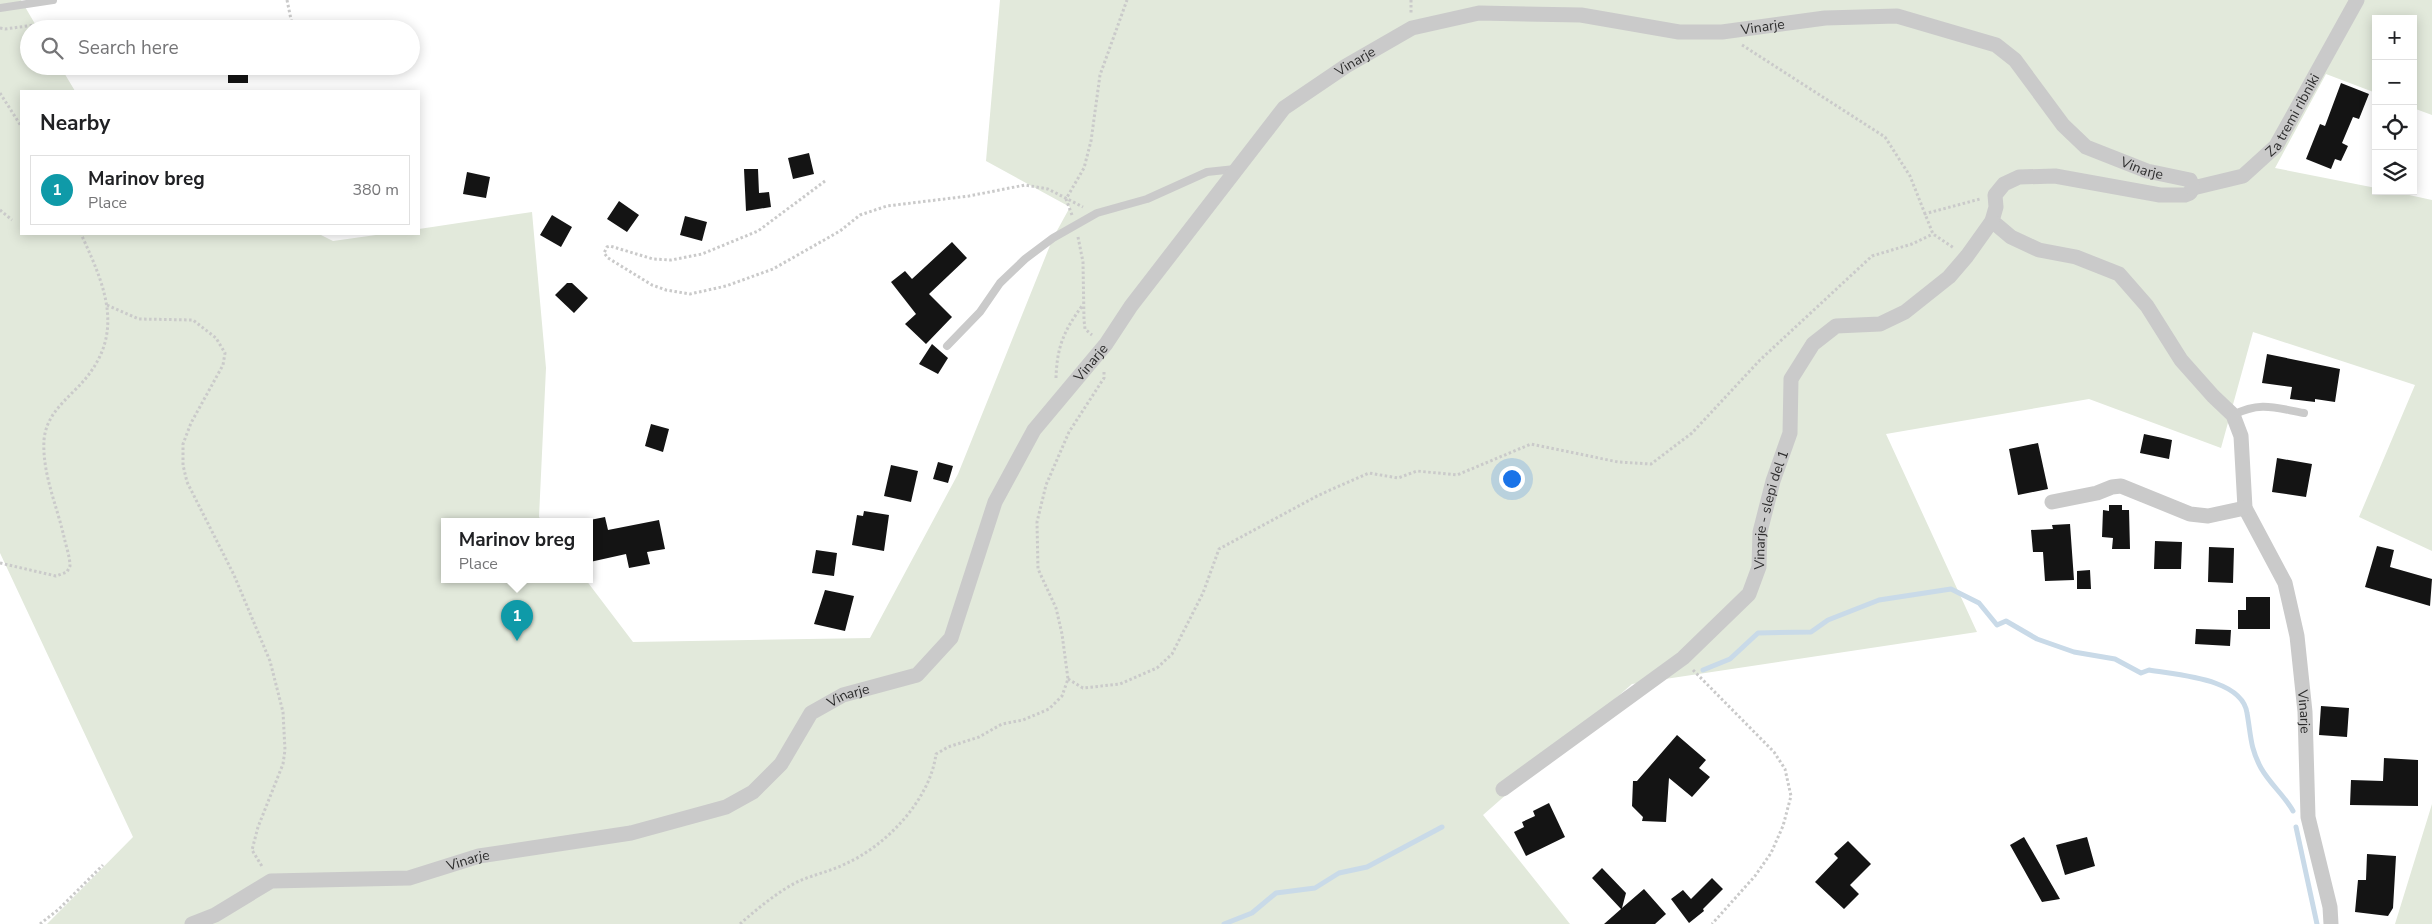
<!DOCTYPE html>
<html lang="en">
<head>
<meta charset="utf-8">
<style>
  body { margin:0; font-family:"Nunito Sans",sans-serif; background:#f6f6f6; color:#202124 }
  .controls { position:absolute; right:15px; top:15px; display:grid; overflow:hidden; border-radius:0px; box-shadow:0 2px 12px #0003 }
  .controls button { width:45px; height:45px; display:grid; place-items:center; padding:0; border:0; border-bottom:1px solid #e0e0e0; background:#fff; color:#202124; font:25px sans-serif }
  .you { position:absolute; left:1511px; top:478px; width:18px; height:18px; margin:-12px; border:4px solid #fff; border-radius:50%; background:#1a73e8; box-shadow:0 0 0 8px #1a73e833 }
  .badge { display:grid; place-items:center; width:32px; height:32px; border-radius:50%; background:#d53e41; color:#fff; font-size:16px; font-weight:700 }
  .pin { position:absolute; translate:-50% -41px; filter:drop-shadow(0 1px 2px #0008) }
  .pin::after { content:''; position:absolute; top:26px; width:18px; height:15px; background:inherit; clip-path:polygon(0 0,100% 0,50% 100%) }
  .popup { position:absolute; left:441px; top:518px; width:152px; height:65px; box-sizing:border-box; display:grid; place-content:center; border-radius:0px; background:#fff; filter:drop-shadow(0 1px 4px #0005); font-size:16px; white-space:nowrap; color:#757577 }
  .popup b { font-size:19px; color:#202124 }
  .popup::after { content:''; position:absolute; left:50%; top:100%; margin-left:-10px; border:10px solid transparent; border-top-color:#fff }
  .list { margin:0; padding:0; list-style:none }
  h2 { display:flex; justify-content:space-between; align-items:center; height:65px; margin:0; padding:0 20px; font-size:21px }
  h2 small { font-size:16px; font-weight:400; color:#757577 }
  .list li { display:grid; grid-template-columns:32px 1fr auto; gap:15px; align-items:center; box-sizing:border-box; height:70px; margin:0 10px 10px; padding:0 10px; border:1px solid #e0e0e0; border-radius:0px }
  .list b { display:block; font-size:19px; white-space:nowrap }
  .list p { margin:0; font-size:16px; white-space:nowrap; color:#757577 }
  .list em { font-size:16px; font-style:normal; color:#757577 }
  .icon { flex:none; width:28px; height:28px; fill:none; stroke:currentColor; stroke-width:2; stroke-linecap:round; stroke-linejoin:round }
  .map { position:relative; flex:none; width:2432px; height:924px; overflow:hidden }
  .search { position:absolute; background:#fff; box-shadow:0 2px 12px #0003; left:20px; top:20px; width:400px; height:55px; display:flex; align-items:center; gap:12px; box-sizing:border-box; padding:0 18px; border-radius:28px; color:#757577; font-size:19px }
  .panel { position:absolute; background:#fff; box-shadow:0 2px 12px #0003; left:20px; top:90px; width:400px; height:145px; border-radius:0px }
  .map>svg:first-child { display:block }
</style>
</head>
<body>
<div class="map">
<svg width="2432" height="924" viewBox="0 0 2432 924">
  <rect width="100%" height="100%" fill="#fff"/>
  <path fill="#e2e9db" d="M0,0H21L38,29H29V66H60L75,91H21V234H319L333,241L383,234H419V229L532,212L546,368L539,517L543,522H444V580H586L633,642L870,638L958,474L1053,238L1070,207L986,161L1000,0H2432V115L2413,108V19H2376V93L2326,74L2275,168L2376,188V191H2391L2432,200V551L2359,517L2415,385L2253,332L2221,448L2089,399L1886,434L1977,632L1632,684L1483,815L1570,924H47L133,837L0,553Z
    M2432,804V924H2395Z"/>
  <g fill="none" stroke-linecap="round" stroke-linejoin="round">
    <path stroke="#c9dae8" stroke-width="5" d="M1703,670L1730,659L1758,633L1811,632L1828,620L1879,600L1951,589L1979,603L1997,625L2006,621L2037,639L2074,652L2115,659L2141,673L2149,670C2176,675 2242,678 2247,713C2251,735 2250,748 2261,768C2270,784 2284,795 2293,811
      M2296,827L2317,924
      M1224,924L1252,913L1276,893L1315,888L1339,873L1367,867L1442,827"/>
  </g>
  <path fill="#141414" d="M248,66V83H228V67Z
    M2341,83L2369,94L2359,119L2353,117L2342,143L2348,146L2341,161L2335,159L2331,169L2306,159L2320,124L2325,126Z
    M809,153L814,174L793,179L788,158Z
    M744,169H758L759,193L769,192L771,207L746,211Z
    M467,172L490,177L486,198L463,194Z
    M619,201L639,215L627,232L607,219Z
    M552,215L572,227L561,247L540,235Z
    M685,216L707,222L702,241L680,235Z
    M952,242L967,258L929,294L952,317L926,344L905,324L916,314L891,282L905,271L912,279Z
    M567,283H572L588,298L574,313L555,295Z
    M932,344L948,358L938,374L919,364Z
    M2267,354L2340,369L2335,402L2315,399V402L2290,399L2292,387L2262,383Z
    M651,424L669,429L663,452L645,446Z
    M2144,434L2172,440L2169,459L2140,453Z
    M2038,443L2048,489L2018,495L2009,449Z
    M2277,458L2312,464L2306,497L2272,492Z
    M938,462L953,466L948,483L933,479Z
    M891,465L918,471L911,502L884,496Z
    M2109,505H2122V510H2129L2130,549H2112L2113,538L2102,537L2103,510L2109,511Z
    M864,511L889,515L884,551L852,545L857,515L863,516Z
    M605,517L608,530L659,520L665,549L647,552L650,564L629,568L626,554L590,562V520Z
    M2070,524L2074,580L2045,581L2043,552H2033L2031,530L2053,529L2052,525Z
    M2155,541L2182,542L2181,569H2154Z
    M2377,546L2394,550L2390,567L2432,579L2430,606L2365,587Z
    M2209,547L2234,548L2233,583L2208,582Z
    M816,550L837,553L834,576L812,573Z
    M2090,570L2091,589H2077V571Z
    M825,590L854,596L845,631L814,624Z
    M2246,597H2270V629H2238V610H2246Z
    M2196,629L2231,630L2230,646L2195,644Z
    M2321,706L2349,708L2347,737L2319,735Z
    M1677,735L1706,760L1699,768L1710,777L1692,797L1669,778L1666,822L1642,821L1643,817L1632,806L1633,781H1637Z
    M2384,758L2418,760V806L2350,805L2351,780L2383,781Z
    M1549,803L1565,837L1526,856L1514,832L1524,827L1522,822L1535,816L1533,811Z
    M2024,837L2035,856L2060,899L2042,902L2010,845Z
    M2087,837L2095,866L2065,875L2056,845Z
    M1848,841L1871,864L1850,885L1859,894L1844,909L1815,882L1838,858L1834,854Z
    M2367,854L2396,856L2393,908L2388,916L2355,912L2358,880H2366Z
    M1602,868L1626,893L1622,908L1644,889L1666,914L1655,924H1604L1621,909L1592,878Z
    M1712,878L1723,889L1703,909L1704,911L1689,923L1671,899L1683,890L1691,899Z"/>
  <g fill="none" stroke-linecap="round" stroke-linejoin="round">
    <path stroke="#cacaca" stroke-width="3" stroke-dasharray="2.5 2.5" stroke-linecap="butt" d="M287,0L293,29
      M1411,0V13
      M0,28L5,29L49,23L98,24L129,29
      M1742,45L1885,137L1910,176L1933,234L1954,248
      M0,93L21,126
      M825,181L758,231L702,254L671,260L653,259L610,246L607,247L604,253L608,258L652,285L666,290L690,294L726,286L773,269L840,231L860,215L887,206L969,196L1025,185L1048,189L1083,207
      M0,210L12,220
      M1924,214L1980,199
      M1072,215L1066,199L1084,168L1091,141L1100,75L1127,0
      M1078,237L1083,262L1084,320L1085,329L1092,335
      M107,305L139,319L193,320L216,338L225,353L223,365L191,423L183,444V465L187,482L234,575L270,661L283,712L285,750L283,764L258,827L252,850L263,868
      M1056,378C1057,346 1064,331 1082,306
      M0,563L56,576L67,572L70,566C70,557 66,546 64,537C57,506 42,473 44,440C46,418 60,405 75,390C127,339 108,292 81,234
      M1693,670L1774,752L1785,769L1791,796L1783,826L1771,853L1755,876L1712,924
      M1068,679L1083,688L1120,684L1157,668L1172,654L1203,593L1219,549L1319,495L1369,473L1398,478L1417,471L1457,475L1531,444L1618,462L1651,464L1692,433L1760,360L1872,256L1912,244L1933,234
      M40,924L59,909L103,865
      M740,924C757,909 775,894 795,883C811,875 829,872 845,864C886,846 930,800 936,754L948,747L979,737L1002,724L1023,720L1049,709L1062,696L1068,679L1062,634L1056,608L1038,569L1037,522L1046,485L1069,432L1104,378V371"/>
    <path stroke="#cacaca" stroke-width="8" d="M0,8L53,0
      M947,346L980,312L1000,283L1025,259L1053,238L1097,213L1147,199L1207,172L1235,169
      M2233,415C2261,401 2275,408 2304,413"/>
    <g stroke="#cacaca" stroke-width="15">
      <path id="s1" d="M2193,188L2190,193L2185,195H2160L2055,176L2019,177L2004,184L1995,195L1996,207L1992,221L2011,237L2039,250L2076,257L2119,274L2147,306L2181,360L2213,396L2233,415L2241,436L2245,508L2285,583L2297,636L2305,712L2308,817L2330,907L2331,924"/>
      <path id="s2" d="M2193,188L2243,176L2276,146L2357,0"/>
      <path d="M2052,502L2097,493L2112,487L2121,486L2190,514L2208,516L2245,508"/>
      <path id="s3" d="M1503,789L1683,658L1749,594L1759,567L1760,532L1773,481L1790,433L1791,379L1813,344L1836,326L1880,324L1905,312L1949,277L1967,256L1992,221"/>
      <path id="s4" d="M192,924L215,915L271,881L409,878L479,856L631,833L726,807L753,792L781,764L811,713L843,695L917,675L951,638L995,502L1034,430L1106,344L1131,306L1284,108L1346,66L1412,28L1479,13L1581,15L1679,32H1722L1825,18L1897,16L1996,45L2015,60L2063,125L2086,147L2147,171L2190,180L2193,188"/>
    </g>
  </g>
  <g text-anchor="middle" stroke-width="5" stroke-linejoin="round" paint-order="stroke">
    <g font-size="14" fill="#2d2d2d" stroke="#fff">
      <text dy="5" stroke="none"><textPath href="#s4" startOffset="1985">Vinarje</textPath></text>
      <text dy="5" stroke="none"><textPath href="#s4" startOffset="1565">Vinarje</textPath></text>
      <text dy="5" stroke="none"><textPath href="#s2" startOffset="131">Za tremi ribniki</textPath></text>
      <text dy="5" stroke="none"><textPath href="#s4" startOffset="2420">Vinarje</textPath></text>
      <text dy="5" stroke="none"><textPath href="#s4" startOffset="1160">Vinarje</textPath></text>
      <text dy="5" stroke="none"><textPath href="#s3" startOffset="402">Vinarje - slepi del 1</textPath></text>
      <text dy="5" stroke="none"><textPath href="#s4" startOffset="725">Vinarje</textPath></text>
      <text dy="5" stroke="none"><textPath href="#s1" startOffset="868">Vinarje</textPath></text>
      <text dy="5" stroke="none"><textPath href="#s4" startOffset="290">Vinarje</textPath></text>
    </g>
  </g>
</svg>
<div class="controls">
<button>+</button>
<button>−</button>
<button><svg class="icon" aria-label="locate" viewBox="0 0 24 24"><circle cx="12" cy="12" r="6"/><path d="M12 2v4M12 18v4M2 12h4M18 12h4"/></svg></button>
<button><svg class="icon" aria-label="layers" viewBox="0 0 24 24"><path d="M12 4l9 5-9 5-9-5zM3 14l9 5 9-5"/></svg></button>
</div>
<div class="you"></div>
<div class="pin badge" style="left:517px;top:641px;background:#0f9aa8">1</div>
<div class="popup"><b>Marinov breg</b>Place</div>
<div class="search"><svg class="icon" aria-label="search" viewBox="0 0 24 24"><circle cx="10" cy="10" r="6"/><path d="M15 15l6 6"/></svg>Search here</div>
<section class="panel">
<h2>Nearby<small></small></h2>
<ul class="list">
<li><span class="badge" style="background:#0f9aa8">1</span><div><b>Marinov breg</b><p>Place</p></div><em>380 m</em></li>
</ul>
</section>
</div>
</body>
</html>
